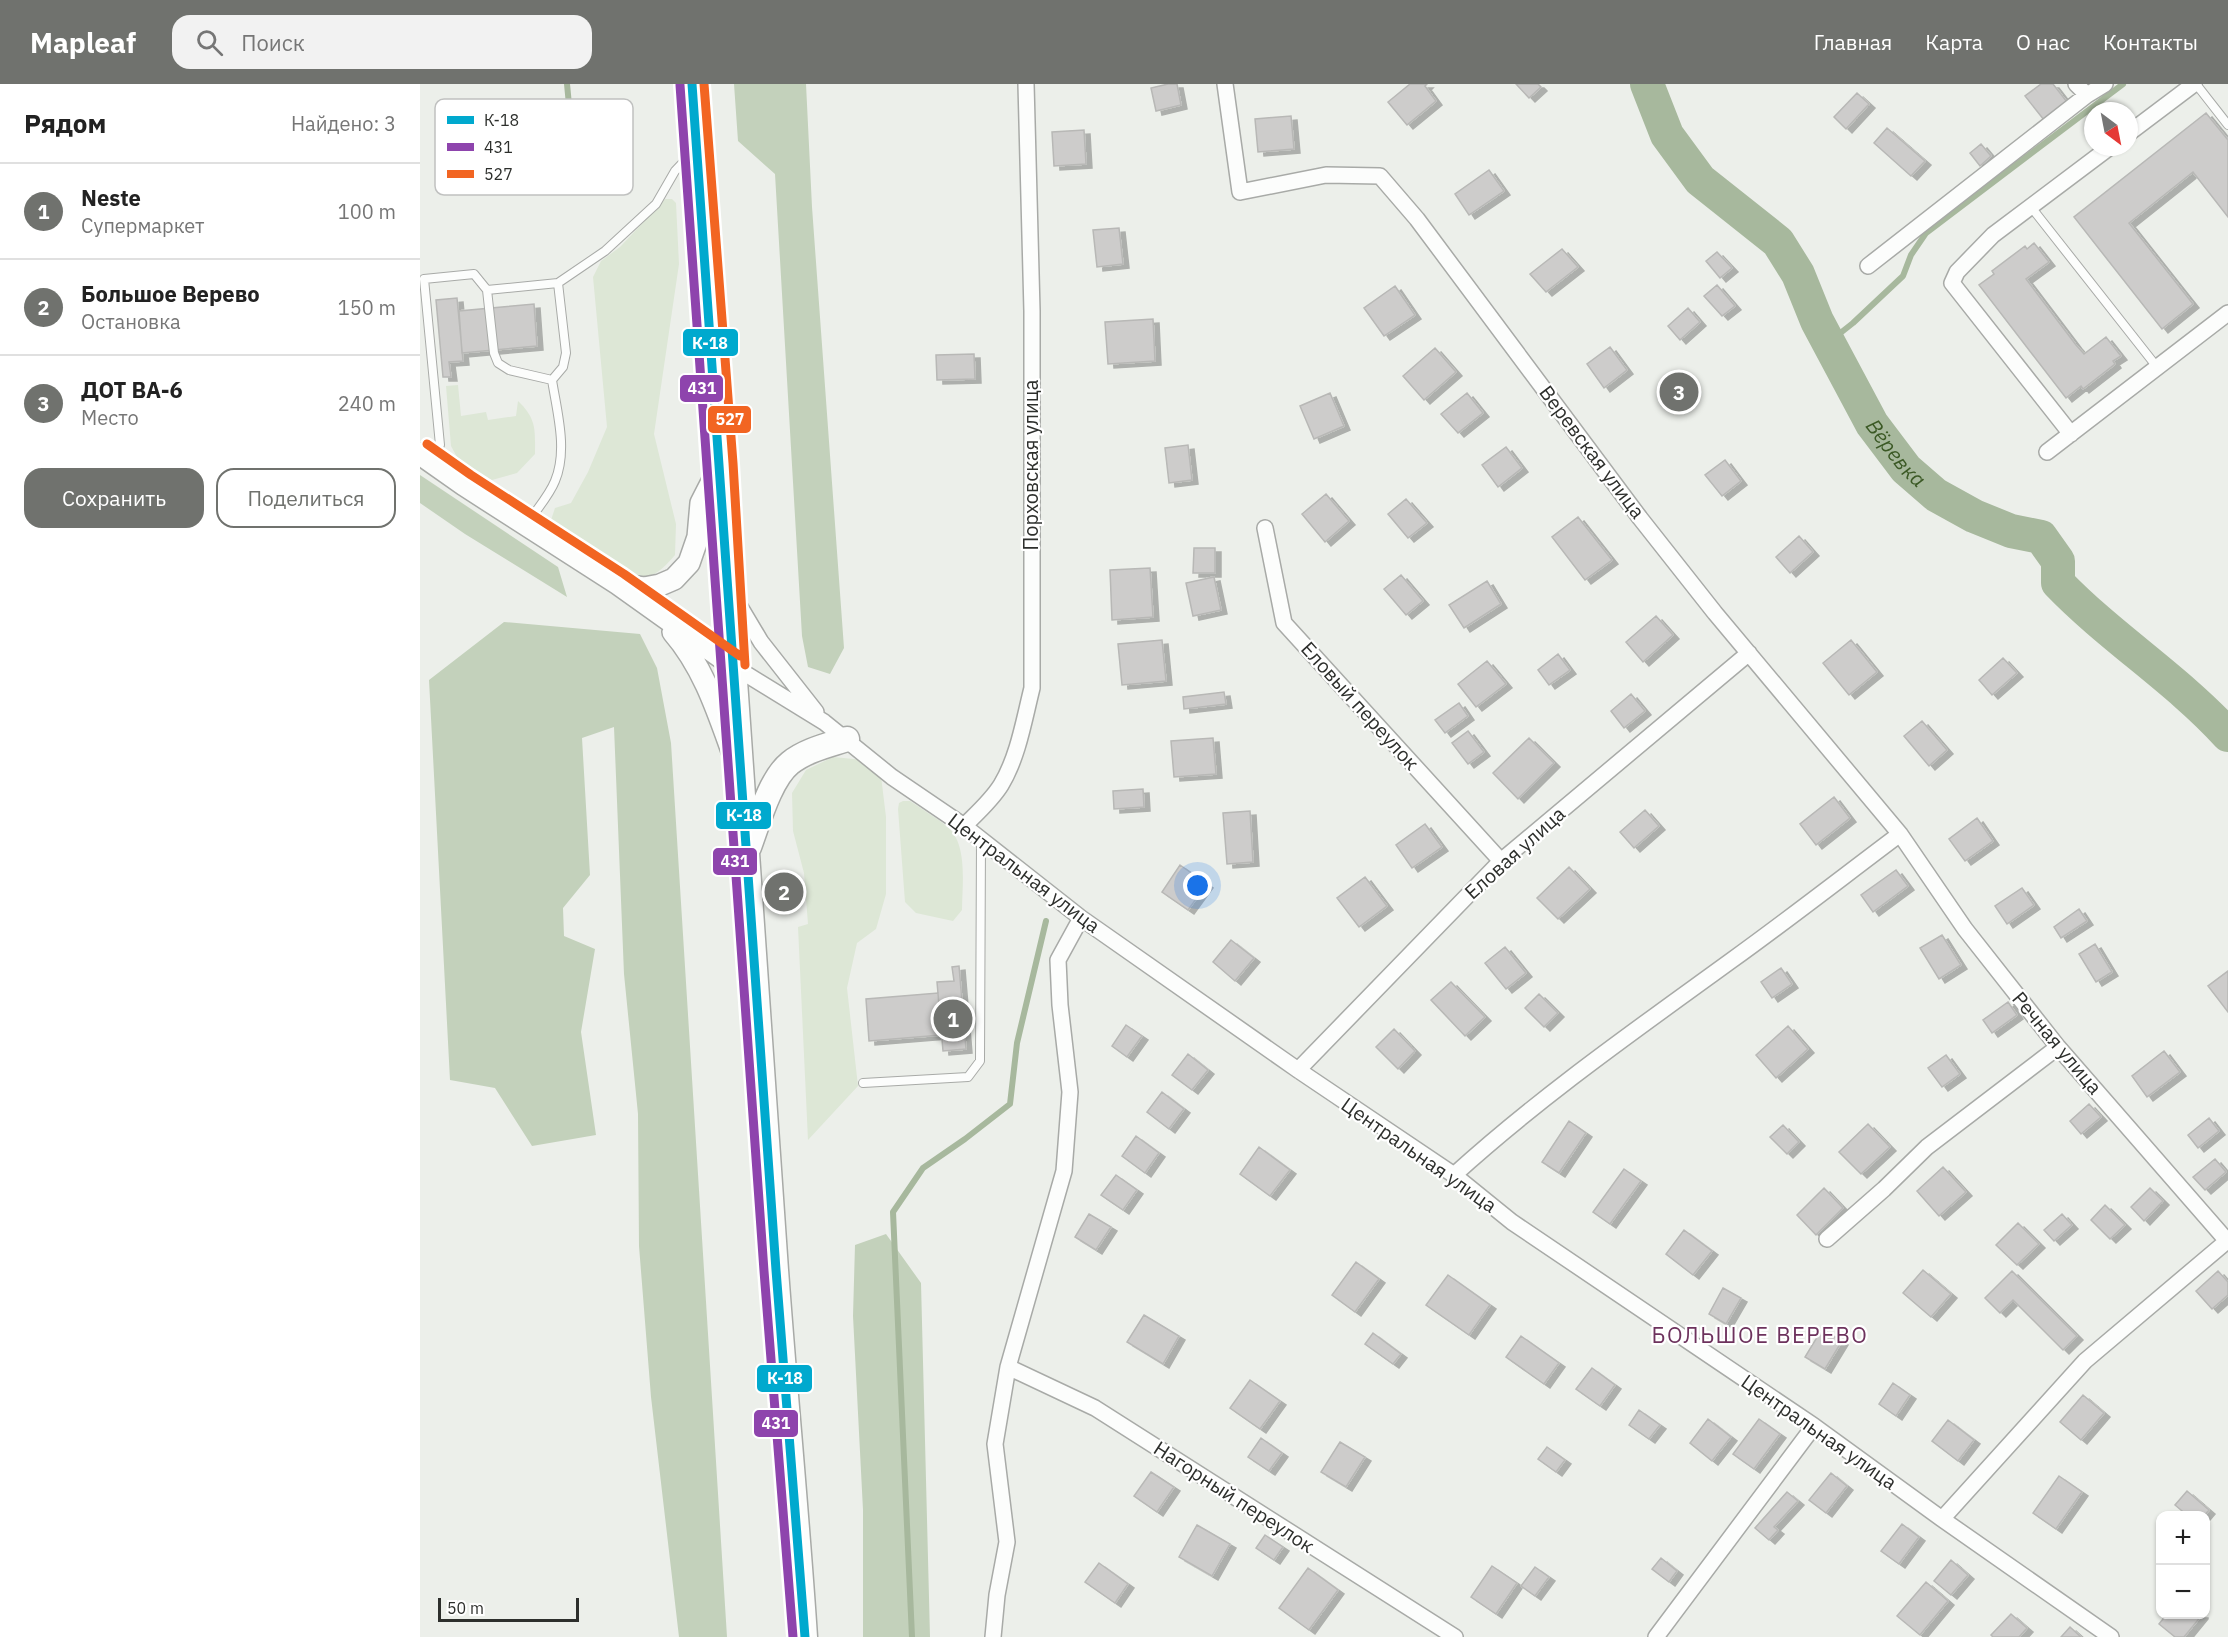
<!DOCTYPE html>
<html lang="ru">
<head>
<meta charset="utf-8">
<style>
  body { margin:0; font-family:"IBM Plex Sans",sans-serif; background:#f2f2f2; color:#222 }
  .controls { position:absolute; right:18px; bottom:18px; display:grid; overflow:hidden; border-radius:12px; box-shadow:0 2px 4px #0004 }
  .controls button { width:54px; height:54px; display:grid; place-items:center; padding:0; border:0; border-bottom:2px solid #e0e0e0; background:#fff; color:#222; font:30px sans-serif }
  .compass { position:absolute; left:1664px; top:18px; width:54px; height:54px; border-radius:50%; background:#fff; box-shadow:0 2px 4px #0004; rotate:148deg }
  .scale { position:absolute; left:18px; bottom:15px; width:141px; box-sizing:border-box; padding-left:6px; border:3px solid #2d2f2c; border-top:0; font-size:16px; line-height:21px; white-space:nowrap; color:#2d2f2c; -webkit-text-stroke:4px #fff; paint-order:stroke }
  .you { position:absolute; left:778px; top:802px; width:21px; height:21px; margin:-15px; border:4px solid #fff; border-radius:50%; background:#1a73e8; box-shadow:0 0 0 9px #1a73e833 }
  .badge { display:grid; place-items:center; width:39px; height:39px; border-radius:50%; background:#70726e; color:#fff; font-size:20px; font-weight:700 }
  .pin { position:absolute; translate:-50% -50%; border:3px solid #fff; box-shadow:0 2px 6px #0006 }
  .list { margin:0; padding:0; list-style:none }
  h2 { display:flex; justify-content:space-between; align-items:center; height:78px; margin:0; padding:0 24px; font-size:26px }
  h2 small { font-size:20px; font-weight:400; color:#767676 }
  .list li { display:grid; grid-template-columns:39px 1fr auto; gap:18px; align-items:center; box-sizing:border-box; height:96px; padding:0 24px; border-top:2px solid #e0e0e0 }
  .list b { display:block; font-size:22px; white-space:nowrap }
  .list p { margin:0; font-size:20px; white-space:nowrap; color:#767676 }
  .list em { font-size:20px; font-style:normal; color:#767676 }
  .actions { display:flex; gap:12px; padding:18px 24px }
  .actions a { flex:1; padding:14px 0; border:2px solid #70726e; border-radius:18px; text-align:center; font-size:21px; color:#70726e }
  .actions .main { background:#70726e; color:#fff }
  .icon { flex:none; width:33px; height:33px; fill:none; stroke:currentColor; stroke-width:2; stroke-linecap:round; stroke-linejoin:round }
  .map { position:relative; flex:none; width:1808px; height:1553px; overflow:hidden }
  header { display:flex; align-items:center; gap:36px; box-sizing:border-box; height:84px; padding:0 30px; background:#70726e; color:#fff }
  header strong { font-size:28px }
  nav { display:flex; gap:33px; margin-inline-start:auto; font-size:21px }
  .search { width:420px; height:54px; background:#f2f2f2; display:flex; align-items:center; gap:15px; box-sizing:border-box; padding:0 21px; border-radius:18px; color:#767676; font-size:22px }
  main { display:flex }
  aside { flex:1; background:#fff }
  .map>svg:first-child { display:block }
</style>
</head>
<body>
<header>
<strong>Mapleaf</strong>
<div class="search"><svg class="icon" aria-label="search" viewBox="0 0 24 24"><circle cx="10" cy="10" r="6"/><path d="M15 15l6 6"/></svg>Поиск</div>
<nav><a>Главная</a><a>Карта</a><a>О нас</a><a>Контакты</a></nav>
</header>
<main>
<aside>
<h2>Рядом<small>Найдено: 3</small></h2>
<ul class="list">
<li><span class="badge">1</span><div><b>Neste</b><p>Супермаркет</p></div><em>100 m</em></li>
<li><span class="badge">2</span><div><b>Большое Верево</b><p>Остановка</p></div><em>150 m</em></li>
<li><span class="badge">3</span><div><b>ДОТ ВА-6</b><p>Место</p></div><em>240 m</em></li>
</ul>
<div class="actions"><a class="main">Сохранить</a><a>Поделиться</a></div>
</aside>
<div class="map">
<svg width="1808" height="1553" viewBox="0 0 1808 1553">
  <defs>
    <filter id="shadow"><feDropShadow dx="6" dy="4" stdDeviation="0" flood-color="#0004"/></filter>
  </defs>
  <rect width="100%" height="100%" fill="#ecefea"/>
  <path fill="#dde7d6" d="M245,115H252L256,119L259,180L234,350L256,440L255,471C248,479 238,491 226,493C207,495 148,451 130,439L135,424L151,419L168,388L187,343L173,193L181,177L200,163Z
    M38,301L41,332L66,328L68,336L96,332L98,317C117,335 115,346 115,370L97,389L72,396L54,390L38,375L31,362L26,302Z
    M413,673L444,676L461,692L466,733V810L456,845L437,859L427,904L438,1002L388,1056L378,843L388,840L384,789L373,747L372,709L386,686Z
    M483,717H490C503,726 517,734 529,744C548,763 542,802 542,826L533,837L496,829L485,818L478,725L479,719Z"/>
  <path fill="#c3d1bb" d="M314,0H386L392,123L424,564L410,590L388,583L382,552L355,90L318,57Z
    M0,391L138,483L147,513L45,450L0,419Z
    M84,538L220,550L237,584L251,659L307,1553H259L231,1313L219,1162L218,1030L204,890L194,643L162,654L170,791L143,824L144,852L175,865L161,948L176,1051L112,1062L75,1004L30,996L9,596Z
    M466,1150L501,1199L510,1553H443V1426L433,1232L435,1161Z"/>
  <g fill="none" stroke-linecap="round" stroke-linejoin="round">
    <path stroke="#a7b89d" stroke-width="6" d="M147,0L156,94
      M1409,258L1433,239L1483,192L1491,171L1506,149L1703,0
      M492,1553L473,1128L503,1084L545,1055L590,1020L597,959L626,837"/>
    <path stroke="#a7b89d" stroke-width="34" id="s1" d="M1227,0L1247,51L1280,96L1358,158L1378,190L1397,237L1452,340L1486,385L1516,411L1554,432L1591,447L1621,453L1638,477V499C1691,554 1757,595 1808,651"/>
  </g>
  <path fill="#cdcccb" stroke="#b8b8b6" stroke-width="1.5" filter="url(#shadow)" d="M748,0H757L761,21L736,27L731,4Z
    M990,0H1007L1005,2L1016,17L987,41L968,18Z
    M1096,0H1118L1121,3L1109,14Z
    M1621,0H1633L1647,18L1624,36L1605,12Z
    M1437,9L1449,20L1426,45L1414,33Z
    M1786,29L1808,56V133L1773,88L1709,139L1773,220L1742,245L1654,133Z
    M871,32L874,65L838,68L835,35Z
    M1467,44L1505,77L1491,92L1454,59Z
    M664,46L666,80L634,82L632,48Z
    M1561,60L1571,72L1560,82L1550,69Z
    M1069,86L1084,107L1049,131L1035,110Z
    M699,144L703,180L677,183L673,146Z
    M1614,159L1629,178L1606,195L1656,261L1664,270L1686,253L1701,272L1693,277L1695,280L1663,305L1661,302L1646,314L1559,201L1574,190L1572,187L1605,162L1607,165Z
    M1142,165L1158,183L1126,208L1110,190Z
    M1297,168L1312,184L1300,194L1286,177Z
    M1297,201L1315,222L1302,232L1284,212Z
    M975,202L995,231L964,252L944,224Z
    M37,214L43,277L29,278L31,293H23L16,216Z
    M114,220L117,262L42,269L39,227Z
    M1268,224L1280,238L1260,256L1248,242Z
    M733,235L735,277L688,280L685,238Z
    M1190,263L1207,286L1184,304L1167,280Z
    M1015,264L1036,288L1004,316L983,292Z
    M554,270L555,295L517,296L516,271Z
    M910,309L924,342L894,355L880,322Z
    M1047,309L1063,329L1038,349L1021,330Z
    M768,361L772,396L749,399L745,364Z
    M1086,363L1102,384L1078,403L1062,381Z
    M1305,376L1321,397L1302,412L1285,391Z
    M906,410L929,437L905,458L882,430Z
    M986,415L1007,439L988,454L968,430Z
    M1158,433L1192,476L1165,496L1132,453Z
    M1379,452L1393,468L1370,489L1356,473Z
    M774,464H795V489H773Z
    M730,484L733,533L692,536L690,486Z
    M981,491L1003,517L986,531L964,505Z
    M794,493L801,526L773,532L766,499Z
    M1067,497L1081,520L1044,544L1029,521Z
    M1236,532L1253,551L1223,578L1206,558Z
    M742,556L746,597L702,601L698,560Z
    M1431,556L1457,588L1429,611L1403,579Z
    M1138,570L1150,586L1129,601L1118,586Z
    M1583,574L1597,589L1572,611L1559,596Z
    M1067,577L1086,600L1056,623L1038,600Z
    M804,608L806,620L764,625L763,613Z
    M1211,610L1225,627L1204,644L1191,627Z
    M1039,619L1048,632L1025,649L1015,636Z
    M1502,637L1527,666L1509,682L1484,652Z
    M1048,647L1064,668L1048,680L1032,659Z
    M793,654L796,690L754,693L751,657Z
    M1109,654L1134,679L1098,715L1073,689Z
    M723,705L724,723L694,725L693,707Z
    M1414,713L1430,734L1396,761L1380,740Z
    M1225,726L1239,742L1214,764L1200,748Z
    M830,727L833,778L807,780L803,729Z
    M1557,734L1573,757L1545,777L1529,755Z
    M1005,740L1022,763L992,784L976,761Z
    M760,781L787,800L768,826L742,808Z
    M1149,783L1170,805L1138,835L1117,814Z
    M1476,786L1488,802L1453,828L1441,811Z
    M945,793L967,822L939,843L917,814Z
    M1602,804L1614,821L1587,840L1575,822Z
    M1659,825L1667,837L1641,854L1634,843Z
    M1522,851L1541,881L1519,895L1500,864Z
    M811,856L834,874L815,897L793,878Z
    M1675,860L1692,888L1676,898L1659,870Z
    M1085,863L1106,889L1086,905L1065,879Z
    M539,882L546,965L523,967L517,898L534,897L532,883Z
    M1361,884L1372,900L1352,914L1341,898Z
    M1808,887V928L1788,902Z
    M1031,898L1065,933L1045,952L1011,916Z
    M518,909L521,951L449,957L446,915Z
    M1119,910L1138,929L1124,943L1105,924Z
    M1588,918L1597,931L1572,949L1563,936Z
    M706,941L722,952L707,973L692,962Z
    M1368,942L1388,965L1356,994L1336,971Z
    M974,945L995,967L978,985L956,963Z
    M1744,967L1760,988L1727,1013L1712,992Z
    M768,970L788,986L772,1006L752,991Z
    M1526,971L1540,990L1522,1003L1508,984Z
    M742,1008L764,1025L749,1045L727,1028Z
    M1669,1020L1681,1033L1661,1050L1650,1037Z
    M1789,1034L1799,1047L1778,1064L1768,1051Z
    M1149,1037L1166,1049L1139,1089L1122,1078Z
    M1448,1040L1470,1063L1441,1090L1419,1068Z
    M1363,1041L1379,1058L1367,1070L1350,1053Z
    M716,1052L739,1069L725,1089L702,1072Z
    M839,1063L870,1086L850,1112L820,1090Z
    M1795,1075L1806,1088L1785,1106L1773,1093Z
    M1523,1083L1546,1108L1519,1132L1497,1107Z
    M1204,1085L1221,1097L1190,1140L1173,1128Z
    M696,1091L717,1106L703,1126L681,1111Z
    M1404,1104L1423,1124L1396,1151L1377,1131Z
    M1730,1104L1743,1117L1724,1137L1711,1123Z
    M1685,1121L1705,1141L1690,1155L1671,1136Z
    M669,1130L691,1143L676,1166L655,1153Z
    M1642,1130L1652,1141L1634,1157L1624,1146Z
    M1598,1139L1619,1160L1597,1181L1576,1161Z
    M1264,1146L1292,1167L1273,1191L1246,1170Z
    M936,1178L959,1195L935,1228L912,1211Z
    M1503,1186L1531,1210L1511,1233L1483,1209Z
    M1592,1187L1657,1252L1643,1266L1593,1216L1580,1229L1565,1214Z
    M1798,1187L1808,1198V1211L1792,1225L1776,1207Z
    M1028,1191L1070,1221L1049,1251L1006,1221Z
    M1303,1204L1321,1214L1306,1240L1289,1230Z
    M724,1231L759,1252L743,1280L707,1258Z
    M1402,1245L1422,1257L1405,1285L1385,1273Z
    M953,1249L981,1270L973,1280L945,1260Z
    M1101,1252L1139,1279L1124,1300L1086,1273Z
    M1172,1284L1195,1301L1180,1322L1156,1305Z
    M830,1296L860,1317L840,1345L810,1324Z
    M1473,1299L1490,1311L1476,1332L1459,1320Z
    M1663,1311L1684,1329L1661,1356L1640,1338Z
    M1219,1326L1240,1341L1229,1355L1209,1341Z
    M1288,1335L1311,1353L1292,1377L1270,1359Z
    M1339,1335L1360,1350L1334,1385L1313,1370Z
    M1528,1336L1554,1356L1538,1377L1512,1357Z
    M841,1354L862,1369L849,1387L828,1373Z
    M920,1358L945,1373L926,1403L901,1388Z
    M1127,1363L1145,1376L1136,1388L1118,1375Z
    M731,1388L754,1403L737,1428L714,1412Z
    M1411,1389L1427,1402L1406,1429L1389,1416Z
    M1639,1392L1662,1408L1636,1445L1613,1429Z
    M1767,1407L1789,1426L1784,1432H1768L1755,1421Z
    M1367,1408L1378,1417L1354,1443L1358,1446L1349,1456L1335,1444Z
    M1482,1440L1499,1453L1479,1480L1461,1467Z
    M777,1441L810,1460L792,1492L759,1473Z
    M845,1451L863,1463L854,1476L836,1464Z
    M1241,1474L1257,1487L1249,1498L1232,1485Z
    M1531,1476L1548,1491L1531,1511L1514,1497Z
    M679,1479L708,1500L695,1519L665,1498Z
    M1072,1482L1097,1499L1076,1530L1051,1513Z
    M1115,1483L1129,1493L1115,1512L1101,1502Z
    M888,1484L918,1506L889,1546L859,1524Z
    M1506,1498L1528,1517L1500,1551L1477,1532Z
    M1591,1530L1607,1544L1599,1553H1573L1571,1551Z
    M1747,1530H1782V1531L1764,1553H1755L1739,1540Z
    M1650,1543L1661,1553H1641Z"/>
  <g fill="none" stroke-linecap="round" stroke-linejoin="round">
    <defs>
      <path id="lane" d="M1776,0L1808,41
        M1611,123L1737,283
        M67,206L138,199L185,167L236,120L255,87L272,69
        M132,296L143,283L146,269L138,199
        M9,374L20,361L4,195L54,190L67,206L74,269L78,279L89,286L132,296C137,328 148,366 135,397C129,412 116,426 107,440
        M443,999L548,993L560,977L561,757"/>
      <path id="street" d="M805,0L820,108L906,91L960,92L997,135L1220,434L1295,529L1480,750L1545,845L1638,963L1808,1158
        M1656,0L1667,11
        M1709,49L1774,0
        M1448,182L1667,11L1685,0
        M1651,350L1532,199L1537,188L1573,151L1690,63
        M1627,368L1808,229
        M845,444L864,539L1081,777
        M313,511L341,558L396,628
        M313,582L404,638L472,693L544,742L661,834L878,986L1034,1091L1092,1138L1394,1342L1522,1435L1691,1553
        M544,742C557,729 571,717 581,701C598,673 604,636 612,604V227L606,0
        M878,986L1081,777L1329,569
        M1034,1091C1121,1012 1217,945 1312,876C1369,835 1424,792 1480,750
        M1407,1155L1464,1105L1507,1063L1638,963
        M588,1283L675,1324L1035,1553
        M1522,1435L1665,1277L1807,1157
        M573,1553L577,1511L587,1458L575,1360L588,1283L644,1087L650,1008L640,921L638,876L661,834
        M1236,1553L1394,1342"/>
      <path id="secondary" d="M0,370L44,401L198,500L313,582
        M202,501L224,504L240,501L254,495L269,479L278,453L281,419L301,380
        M253,548C286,586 300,635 317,681"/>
      <path id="primary" d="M272,0C302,395 328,791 356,1186C365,1309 377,1431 385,1553
        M329,763C338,739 350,695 370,679C386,666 409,661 427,655"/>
    </defs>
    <use href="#lane" stroke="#a8aaa7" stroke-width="10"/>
    <use href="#street" stroke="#a8aaa7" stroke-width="18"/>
    <use href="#secondary" stroke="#a8aaa7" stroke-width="24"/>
    <use href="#primary" stroke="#a8aaa7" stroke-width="27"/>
    <use href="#lane" stroke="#fcfdfc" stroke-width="8"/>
    <use href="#street" stroke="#fcfdfc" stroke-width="15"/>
    <use href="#secondary" stroke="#fcfdfc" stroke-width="21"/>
    <use href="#primary" stroke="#fcfdfc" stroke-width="24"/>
    <defs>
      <path id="bus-1" d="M272,0L356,1186L385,1553"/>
      <path id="bus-2" d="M260,1L344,1187L373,1553"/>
      <path id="bus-3" d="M284,0L313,379L325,581
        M7,360L51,391L204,490L320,572"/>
    </defs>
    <use href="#bus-1" stroke="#fff" stroke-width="14"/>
    <use href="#bus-2" stroke="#fff" stroke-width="14"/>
    <use href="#bus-3" stroke="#fff" stroke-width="14"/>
    <use href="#bus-1" stroke="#00a9ce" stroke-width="9"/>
    <use href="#bus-2" stroke="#8e44ad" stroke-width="9"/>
    <use href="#bus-3" stroke="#f26522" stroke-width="9"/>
  </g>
  <g text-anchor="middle" stroke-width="4.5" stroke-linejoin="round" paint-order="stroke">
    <g font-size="20" fill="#2d2f2c" stroke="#fff">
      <text transform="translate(1172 368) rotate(53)" y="7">Веревская улица</text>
      <text transform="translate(611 381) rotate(-90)" y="7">Порховская улица</text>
      <text transform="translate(940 622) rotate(48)" y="7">Еловый переулок</text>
      <text transform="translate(1095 769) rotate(-42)" y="7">Еловая улица</text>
      <text transform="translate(604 789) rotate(37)" y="7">Центральная улица</text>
      <text transform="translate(1637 959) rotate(50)" y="7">Речная улица</text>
      <text transform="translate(999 1071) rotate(35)" y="7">Центральная улица</text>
      <text transform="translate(1399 1348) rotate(35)" y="7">Центральная улица</text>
      <text transform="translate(814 1413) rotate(33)" y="7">Нагорный переулок</text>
    </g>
    <g font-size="21" font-style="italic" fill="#3b5925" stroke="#fff">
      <text dy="7" stroke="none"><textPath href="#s1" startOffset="453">Вёревка</textPath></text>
    </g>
    <g font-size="22" letter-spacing="1.5" fill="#6d325d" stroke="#fff">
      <text x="1340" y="1259">БОЛЬШОЕ ВЕРЕВО</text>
    </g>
  </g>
  <rect x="15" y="15" width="198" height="96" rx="9" fill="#fff" stroke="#c0c1c0" stroke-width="1.5"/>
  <rect x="27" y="32" width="27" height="8" fill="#00a9ce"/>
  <rect x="27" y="59" width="27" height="8" fill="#8e44ad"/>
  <rect x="27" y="86" width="27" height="8" fill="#f26522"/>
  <g font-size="16" fill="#2d2f2c">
    <text x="64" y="42">К-18</text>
    <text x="64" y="69">431</text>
    <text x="64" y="96">527</text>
  </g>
  <g stroke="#fff" stroke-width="2">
    <rect x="262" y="244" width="57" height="29" rx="6" fill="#00a9ce"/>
    <rect x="259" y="290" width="45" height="29" rx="6" fill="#8e44ad"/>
    <rect x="287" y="321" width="45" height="29" rx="6" fill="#f26522"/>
    <rect x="295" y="717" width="57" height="29" rx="6" fill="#00a9ce"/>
    <rect x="292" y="763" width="46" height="29" rx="6" fill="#8e44ad"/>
    <rect x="336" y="1280" width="57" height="29" rx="6" fill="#00a9ce"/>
    <rect x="333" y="1325" width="46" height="29" rx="6" fill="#8e44ad"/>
  </g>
  <g font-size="16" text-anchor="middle" font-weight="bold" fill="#fff">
    <text x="290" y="265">К-18</text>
    <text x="282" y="310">431</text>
    <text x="310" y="341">527</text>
    <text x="324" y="737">К-18</text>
    <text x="315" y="783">431</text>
    <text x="365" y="1300">К-18</text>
    <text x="356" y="1345">431</text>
  </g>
</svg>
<div class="controls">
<button>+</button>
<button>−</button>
</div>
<svg class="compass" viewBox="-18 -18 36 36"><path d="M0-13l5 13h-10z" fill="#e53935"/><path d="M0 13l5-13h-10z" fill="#767676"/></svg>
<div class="scale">50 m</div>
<div class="you"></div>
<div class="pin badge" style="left:533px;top:935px">1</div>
<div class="pin badge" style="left:364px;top:808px">2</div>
<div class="pin badge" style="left:1259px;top:308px">3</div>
</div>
</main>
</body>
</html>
